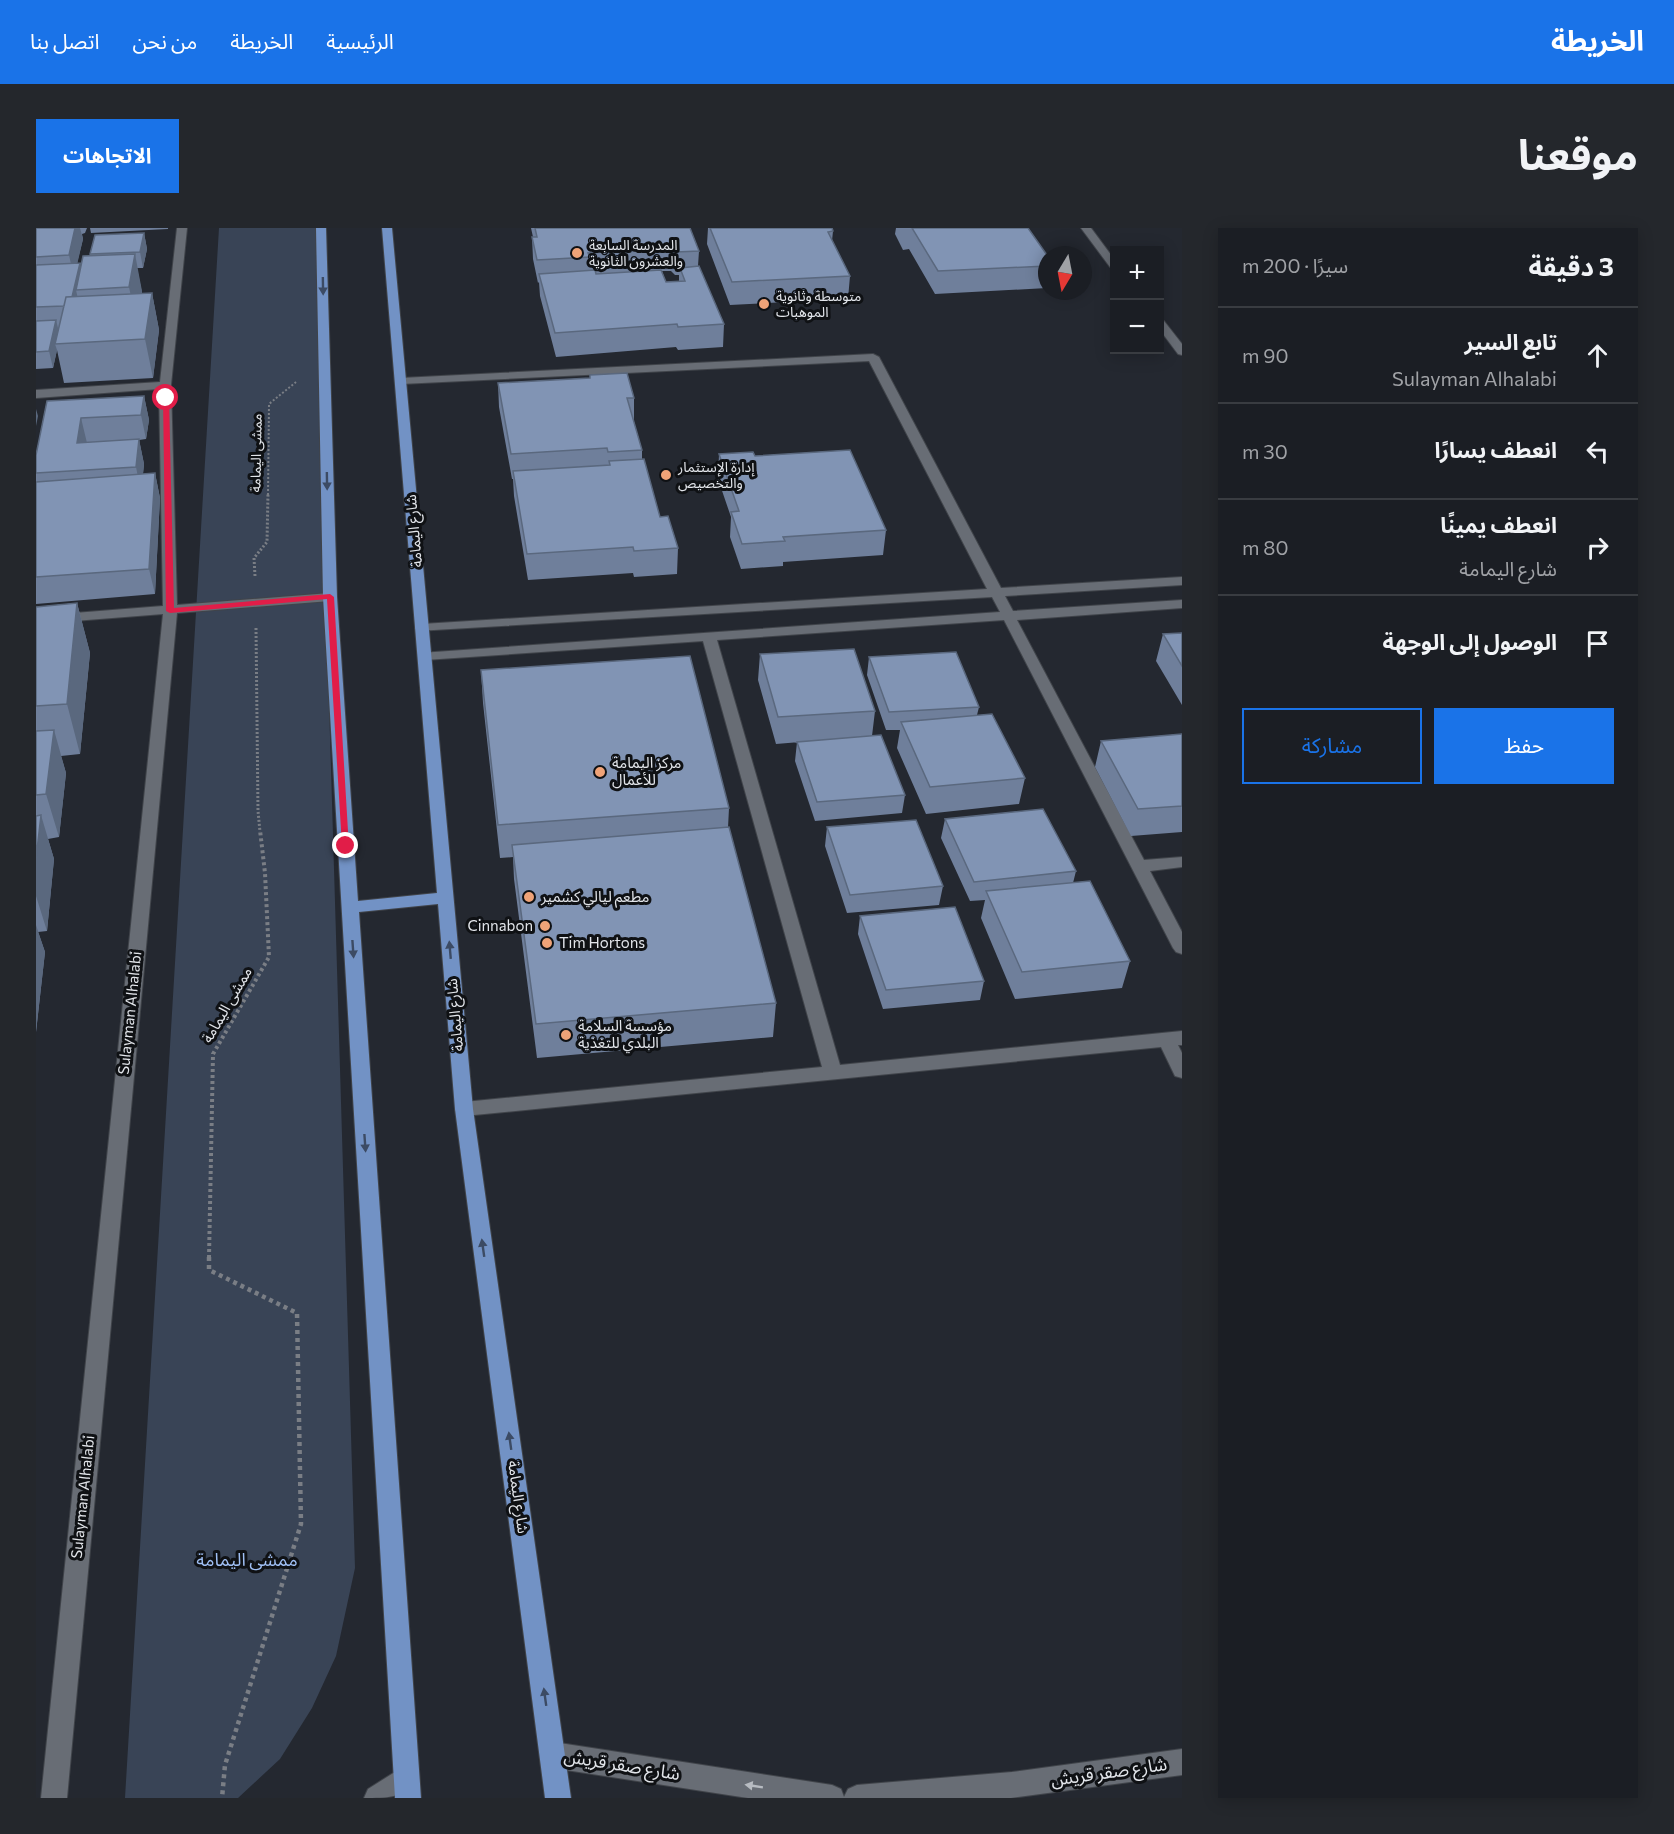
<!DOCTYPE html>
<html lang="ar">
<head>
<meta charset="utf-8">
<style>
  body { margin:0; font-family:Commissioner,"Noto Sans Arabic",sans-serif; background:#24272c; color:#f1f3f6; direction:rtl }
  .controls { position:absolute; right:18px; top:18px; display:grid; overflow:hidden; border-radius:0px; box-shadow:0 3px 15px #0003 }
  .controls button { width:54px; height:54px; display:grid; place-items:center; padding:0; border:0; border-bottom:2px solid #393c41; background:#1b1e24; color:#f1f3f6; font:30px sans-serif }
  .compass { position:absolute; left:1002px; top:18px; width:54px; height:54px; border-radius:50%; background:#1b1e24; box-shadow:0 3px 15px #0003; rotate:190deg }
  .stop { position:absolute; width:18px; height:18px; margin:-14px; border:4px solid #e11d48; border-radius:50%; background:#fff }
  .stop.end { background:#e11d48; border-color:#fff; box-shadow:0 2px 6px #0008 }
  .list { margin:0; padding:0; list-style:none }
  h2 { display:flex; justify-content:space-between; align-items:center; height:78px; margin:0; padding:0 24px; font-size:26px }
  h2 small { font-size:20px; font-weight:400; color:#a0a2a6 }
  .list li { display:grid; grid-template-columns:39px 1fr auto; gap:18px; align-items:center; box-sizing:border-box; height:96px; padding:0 24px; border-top:2px solid #393c41 }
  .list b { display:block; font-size:22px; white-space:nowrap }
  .list p { margin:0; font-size:20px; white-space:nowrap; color:#a0a2a6 }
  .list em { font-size:20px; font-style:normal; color:#a0a2a6 }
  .actions { display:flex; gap:12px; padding:18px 24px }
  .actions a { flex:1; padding:14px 0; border:2px solid #1a73e8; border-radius:0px; text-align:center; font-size:21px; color:#1a73e8 }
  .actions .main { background:#1a73e8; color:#fff }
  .icon { flex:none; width:33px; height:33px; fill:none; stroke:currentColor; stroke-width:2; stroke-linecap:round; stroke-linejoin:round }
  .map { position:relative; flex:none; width:1146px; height:1570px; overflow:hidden; direction:ltr; border-radius:0px }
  header { display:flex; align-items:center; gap:36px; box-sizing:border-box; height:84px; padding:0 30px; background:#1a73e8; color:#fff }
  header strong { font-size:28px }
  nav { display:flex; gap:33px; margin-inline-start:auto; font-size:21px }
  .intro { display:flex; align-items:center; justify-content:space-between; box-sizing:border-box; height:144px; padding:0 36px }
  h1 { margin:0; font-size:42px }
  .button { padding:15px 27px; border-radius:0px; background:#1a73e8; color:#fff; font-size:21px; font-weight:700 }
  main { display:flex; gap:36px; padding:0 36px }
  aside { flex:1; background:#1b1e24; border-radius:0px; box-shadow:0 3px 15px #0003 }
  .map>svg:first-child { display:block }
</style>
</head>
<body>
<header>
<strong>الخريطة</strong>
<nav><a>الرئيسية</a><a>الخريطة</a><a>من نحن</a><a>اتصل بنا</a></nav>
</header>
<div class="intro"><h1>موقعنا</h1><a class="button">الاتجاهات</a></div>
<main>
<aside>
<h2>3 دقيقة<small>سيرًا · 200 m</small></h2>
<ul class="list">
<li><svg class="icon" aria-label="ahead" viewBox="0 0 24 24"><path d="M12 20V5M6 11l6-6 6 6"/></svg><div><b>تابع السير</b><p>Sulayman Alhalabi</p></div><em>90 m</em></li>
<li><svg class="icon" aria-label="left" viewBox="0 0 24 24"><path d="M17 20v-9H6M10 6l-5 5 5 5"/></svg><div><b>انعطف يسارًا</b></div><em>30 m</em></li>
<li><svg class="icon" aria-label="right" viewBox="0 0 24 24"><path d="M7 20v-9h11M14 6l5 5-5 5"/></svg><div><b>انعطف يمينًا</b><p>شارع اليمامة</p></div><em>80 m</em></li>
<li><svg class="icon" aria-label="arrive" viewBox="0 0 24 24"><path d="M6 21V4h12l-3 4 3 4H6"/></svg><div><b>الوصول إلى الوجهة</b></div></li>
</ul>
<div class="actions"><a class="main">حفظ</a><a>مشاركة</a></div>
</aside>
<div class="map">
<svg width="1146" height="1570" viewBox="0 0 1146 1570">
  <rect width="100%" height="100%" fill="#242830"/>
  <path fill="#394456" d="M183,0H282L287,275L319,1340L300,1428L276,1480L244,1531L202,1570H89Z"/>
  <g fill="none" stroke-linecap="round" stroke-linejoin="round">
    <defs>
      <path id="minor" d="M141,0H151L135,157L141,377L294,365L301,369L294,373L141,385L31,1570H5L127,386L0,396V388L127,378L123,161L0,170V162L124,154Z
        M1045,0H1055L1078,31V40L1074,39Z
        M1124,92L1128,93L1146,116V127L1142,126L1124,102Z
        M837,126L843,129L965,360L1146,349V357L969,368L977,383L1146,372V380L981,392L1108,632L1146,629V639L1114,643L1146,704V726L1140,724L1137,720L968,392L681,412L804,837L1146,803V817H1142L1146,825V850L1139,848L1125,819L428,888L421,886L419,881L421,876L428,874L786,839L667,413L389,432L382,428L384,425L964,384L956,369L381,403L379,400L381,397L386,396L951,361L833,133L365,156L359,153L365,150Z
        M517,1514L796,1557L805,1561L808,1569L812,1561L821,1557L976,1544L1146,1521V1547L975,1570H712L517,1540L508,1536L504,1527L508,1518Z
        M370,1537L379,1541L383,1550C373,1570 350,1570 328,1570L332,1561Z"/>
      <path id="major" d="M280,0H290L301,369L322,673L401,665L346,0H356L437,881L535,1570H509L419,881L402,676L323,684L385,1570H359L287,369Z"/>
    </defs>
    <use href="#minor" stroke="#40444a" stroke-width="2"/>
    <use href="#major" stroke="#40444a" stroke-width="2"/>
    <path stroke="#7a7e85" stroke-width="2" stroke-dasharray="2 2" stroke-linecap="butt" d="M232,267L233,176L260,154"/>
    <path stroke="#7a7e85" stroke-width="3" stroke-dasharray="2 2" stroke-linecap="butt" d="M219,348L218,330L231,314L232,265
      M220,400L222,583L224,604"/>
    <path stroke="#7a7e85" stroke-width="4" stroke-dasharray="3 3" stroke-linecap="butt" d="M173,1030L177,826L233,729L229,645L224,602"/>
    <path stroke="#7a7e85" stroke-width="4.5" stroke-dasharray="4 4" stroke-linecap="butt" d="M173,1029V1042L261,1085L265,1296L189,1537L186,1570"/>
    <use href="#minor" fill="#686d75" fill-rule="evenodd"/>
    <use href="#major" fill="#7292c5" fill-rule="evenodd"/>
  </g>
  <path fill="#6f7f9b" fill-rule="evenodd" d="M0,0H51L49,5L46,6L47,11L41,35L45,40L54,28V26L108,5L111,21L107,40H101L106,65H116L123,102L117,150L28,155L21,122L17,140L0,141Z
    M54,0H132V1L55,5Z
    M495,0H654L663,23L662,38L688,96L687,119L642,122L640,119L520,129L504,68L503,54L502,55L497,31L496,9H497ZM626,43H635L639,47H643V53L630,54Z
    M672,0H796L797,3L796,13L814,48L812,71L694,77L671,16Z
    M860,0H992L1011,27V60L899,66L873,21L867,22L859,6Z
    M554,147L598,170V194L606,222V231L624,289L642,320L641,346L598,349L597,345L492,352L478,268L477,251H476L463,179L462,155L554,150Z
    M108,168L113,192L110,211L103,212L108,236L107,246L119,245L124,270L119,366L0,376V227L11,173Z
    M683,226L719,228L850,302L847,327L747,334V338L705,341L694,309L695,289L682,251Z
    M41,375L54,425L44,526L25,528L30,545L23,609L12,611L18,631L11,703L2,704L9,724L0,804V379Z
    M1146,405V477L1120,433L1127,406Z
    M724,426L839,483L836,508L869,567L866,585L779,593L759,533L761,514H764L740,516L722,452Z
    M833,429L943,479L941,487L989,550L983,576L890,586L861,520L864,502H850L831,447Z
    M445,442L693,580L692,600L740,775L737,809L501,830L478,651L477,629L464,630L447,475Z
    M1146,506V604L1095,608L1059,539L1065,513Z
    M909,591L1040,643L1037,655L1094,733L1086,760L979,771L945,690L949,672L934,673L905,610Z
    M791,599L907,658L903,677L811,685L789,618Z
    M824,688L948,753L944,772L847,781L822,706Z"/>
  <path fill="#5a687e" d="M39,0H44L47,11L38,50L33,27Z
    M108,5L111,21L107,40L104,24Z
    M99,26L106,63L101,97L93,59Z
    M44,35L49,58L40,62L44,80L34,78Z
    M116,65L123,102L117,150L109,111Z
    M20,92L24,108L19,116L21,122L17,140L13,123Z
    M108,168L113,192L110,211L105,187Z
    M0,181L2,188L0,198Z
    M45,190L51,215H41Z
    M103,211L108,236L105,264L100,239Z
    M119,245L124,270L119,366L113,341Z
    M41,375L54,425L44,526L31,476Z
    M18,502L30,545L23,609L10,566Z
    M5,587L18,631L11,703L0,668V631Z
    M0,697L9,724L0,804Z"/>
  <path fill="#8194b4" stroke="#5a687e" stroke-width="1.5" d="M0,0H39L33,27L0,29Z
    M499,0H654L663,23L640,24L635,20L552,25L554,29L501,32L496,9H501Z
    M674,0H796L797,3L792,4L814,48L696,54Z
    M876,0H992L1011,27V38L902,43Z
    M108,5L104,24L54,26L59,7Z
    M99,26L93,59L40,62L47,28Z
    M44,35L36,69H30L28,78L0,79V37Z
    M663,38L688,96L642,99L641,96L519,105L503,46L559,42L560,46L625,42L630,54L649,53L644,40Z
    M116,65L109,111L19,116L30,69Z
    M20,92L13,123L0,124V93Z
    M591,145L598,170H591L606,222L572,224L571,220L475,226L462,155L554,150V147Z
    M108,168L105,187L45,190L41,215L103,211L100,239L0,245V227L11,173Z
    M814,222L850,302L747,309L749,313L706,316L695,284L703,283L683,226L717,224L719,228Z
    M608,231L624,289L632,288L642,320L598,323L597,319L491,326L477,243L574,237L573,233Z
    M119,245L113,341L0,349V254Z
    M41,375L31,476L0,478V379Z
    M1146,405V438L1127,406Z
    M818,421L839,483L742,489L724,426Z
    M920,424L943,479L853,484L833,429Z
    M654,428L693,580L462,597L445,442Z
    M956,486L989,550L894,559L865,494Z
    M18,502L10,566L0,567V503Z
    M1146,506V578L1102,581L1065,513Z
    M845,507L869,567L781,574L761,514Z
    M1007,581L1040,643L938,654L909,591Z
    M5,587L0,631V588Z
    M880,592L907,658L814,667L791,599Z
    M693,599L740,775L500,796L476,617Z
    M1054,653L1094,733L986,744L950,663Z
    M919,679L948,753L850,762L824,688Z"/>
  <defs><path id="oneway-solid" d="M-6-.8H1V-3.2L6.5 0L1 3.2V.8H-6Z" transform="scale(1.5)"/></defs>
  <g fill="#3c4b64">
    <use href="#oneway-solid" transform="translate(287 58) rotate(89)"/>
    <use href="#oneway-solid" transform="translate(291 253) rotate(89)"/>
    <use href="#oneway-solid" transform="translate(317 721) rotate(86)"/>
    <use href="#oneway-solid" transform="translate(414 722) rotate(-95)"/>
    <use href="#oneway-solid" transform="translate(329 915) rotate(86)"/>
    <use href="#oneway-solid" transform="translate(447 1020) rotate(-98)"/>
    <use href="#oneway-solid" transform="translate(474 1213) rotate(-98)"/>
    <use href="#oneway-solid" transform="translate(509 1469) rotate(-98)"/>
  </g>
  <use fill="#b7bbc1" href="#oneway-solid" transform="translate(718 1558) rotate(-171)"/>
  <path fill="#e11d48" d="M127,169L133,170L138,380L294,366L298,369L313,620L306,618L291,371L134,385L130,383Z"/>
  <g fill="#efa378" stroke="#0f1114" stroke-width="2">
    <circle cx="541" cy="25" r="6"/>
    <circle cx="728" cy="76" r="6"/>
    <circle cx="630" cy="247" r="6"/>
    <circle cx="564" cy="544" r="6"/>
    <circle cx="493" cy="669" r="6"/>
    <circle cx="509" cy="698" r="6"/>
    <circle cx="511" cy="715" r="6"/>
    <circle cx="530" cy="807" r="6"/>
  </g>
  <g text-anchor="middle" stroke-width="6" stroke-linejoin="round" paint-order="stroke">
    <g font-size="14" fill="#e2e5ea" stroke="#0f1114" text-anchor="start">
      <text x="553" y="22">المدرسة السابعة<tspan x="553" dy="16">والعشرون الثانوية</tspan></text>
      <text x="740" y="73">متوسطة وثانوية<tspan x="740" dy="16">الموهبات</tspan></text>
      <text x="642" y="244">إدارة الإستثمار<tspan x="642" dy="16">والتخصيص</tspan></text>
    </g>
    <g font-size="14" fill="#e2e5ea" stroke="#0f1114">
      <text transform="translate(220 225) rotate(-89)" y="5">ممشى اليمامة</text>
    </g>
    <g font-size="15" fill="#e2e5ea" stroke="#0f1114">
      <text transform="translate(378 303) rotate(-95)" y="5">شارع اليمامة</text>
      <text transform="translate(191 777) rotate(-60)" y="5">ممشى اليمامة</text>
      <text transform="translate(94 785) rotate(-84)" y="5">Sulayman Alhalabi</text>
      <text transform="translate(419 787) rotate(-95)" y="5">شارع اليمامة</text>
      <text transform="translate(47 1269) rotate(-84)" y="5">Sulayman Alhalabi</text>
      <text transform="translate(482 1269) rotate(82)" y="5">شارع اليمامة</text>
    </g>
    <g font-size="15" fill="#e2e5ea" stroke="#0f1114" text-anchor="start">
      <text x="576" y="540">مركز اليمامة<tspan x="576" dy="17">للأعمال</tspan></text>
      <text x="505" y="674">مطعم ليالي كشمير</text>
      <text x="497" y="703" text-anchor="end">Cinnabon</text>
      <text x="523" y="720">Tim Hortons</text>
      <text x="542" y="803">مؤسسة السلامة<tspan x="542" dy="17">البلدي للتغذية</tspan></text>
    </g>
    <g font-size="18" fill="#9fbff4" stroke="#0f1114">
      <text x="211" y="1338">ممشى اليمامة</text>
    </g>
    <g font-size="18" fill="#e2e5ea" stroke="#0f1114">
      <text transform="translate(586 1537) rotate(9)" y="6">شارع صقر قريش</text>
      <text transform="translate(1073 1544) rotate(-8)" y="6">شارع صقر قريش</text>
    </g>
  </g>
</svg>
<div class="controls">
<button>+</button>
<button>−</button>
</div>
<svg class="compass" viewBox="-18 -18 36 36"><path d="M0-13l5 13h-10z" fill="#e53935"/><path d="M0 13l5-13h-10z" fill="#a0a2a6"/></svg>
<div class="stop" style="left:130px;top:170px"></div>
<div class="stop end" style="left:310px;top:618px"></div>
</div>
</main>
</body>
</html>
